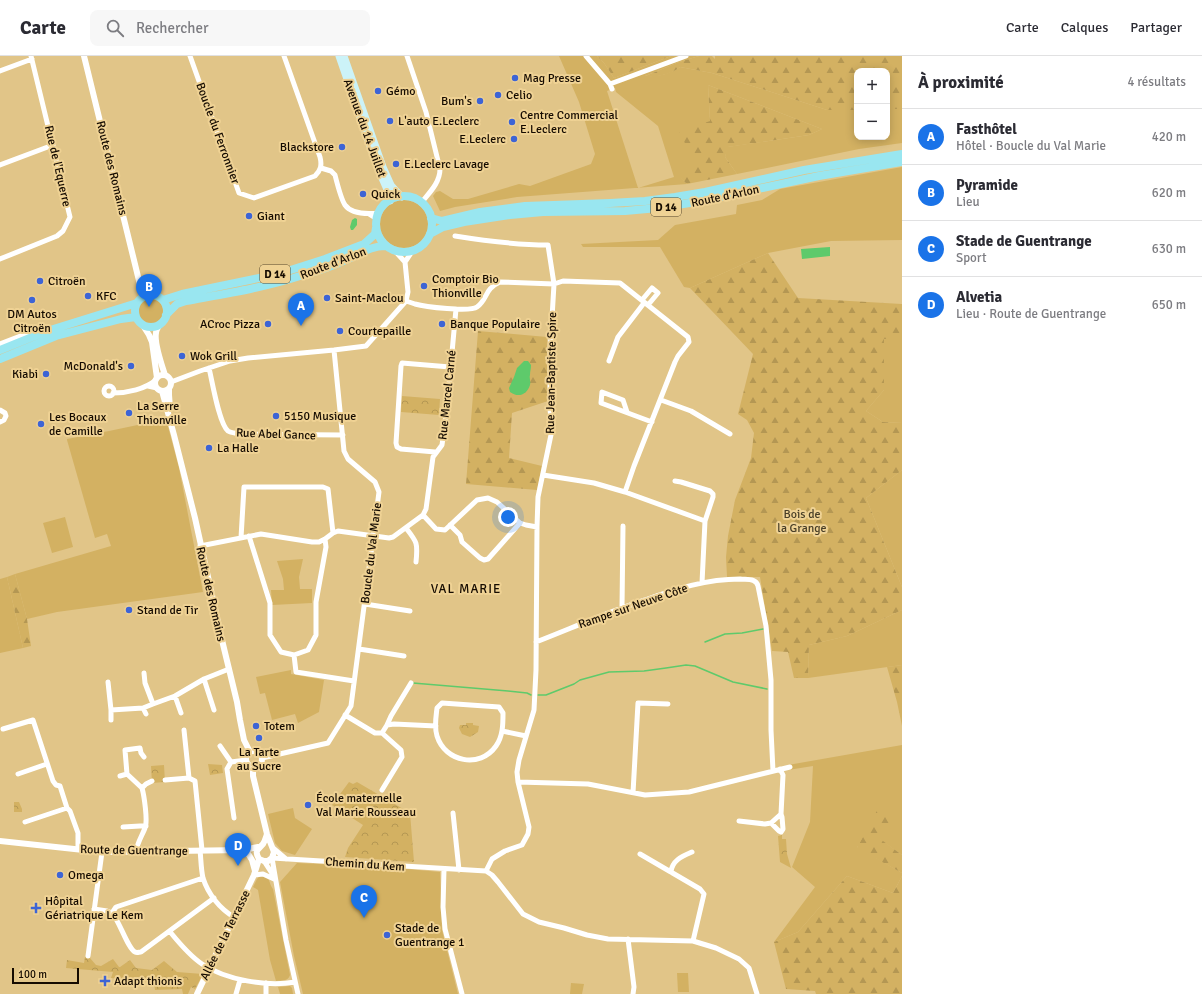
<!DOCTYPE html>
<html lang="fr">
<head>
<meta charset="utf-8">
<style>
  body { margin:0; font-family:Signika,sans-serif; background:#f7f7f7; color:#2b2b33 }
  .controls { position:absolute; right:12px; top:12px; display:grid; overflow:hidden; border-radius:8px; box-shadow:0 2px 10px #0003 }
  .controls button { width:36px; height:36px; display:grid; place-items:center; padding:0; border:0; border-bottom:1px solid #e1e1e2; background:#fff; color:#2b2b33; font:20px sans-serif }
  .scale { position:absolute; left:12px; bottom:10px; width:67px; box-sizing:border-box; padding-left:4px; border:2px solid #150b00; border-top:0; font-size:11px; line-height:14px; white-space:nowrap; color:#150b00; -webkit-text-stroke:3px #efd294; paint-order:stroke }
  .you { position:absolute; left:508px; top:461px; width:14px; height:14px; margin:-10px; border:3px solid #fff; border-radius:50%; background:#1a73e8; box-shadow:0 0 0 6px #1a73e833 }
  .badge { display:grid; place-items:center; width:26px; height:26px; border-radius:50%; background:#1a73e8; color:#fff; font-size:13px; font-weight:700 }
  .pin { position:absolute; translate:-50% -33px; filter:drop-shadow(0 1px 2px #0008) }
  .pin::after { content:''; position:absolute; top:21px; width:14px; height:12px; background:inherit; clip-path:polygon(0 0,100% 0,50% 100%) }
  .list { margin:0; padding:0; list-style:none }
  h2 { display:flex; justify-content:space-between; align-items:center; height:52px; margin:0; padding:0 16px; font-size:17px }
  h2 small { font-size:13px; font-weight:400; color:#7c7c81 }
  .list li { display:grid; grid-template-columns:26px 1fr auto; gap:12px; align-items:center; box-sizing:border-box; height:56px; padding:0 16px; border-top:1px solid #e1e1e2 }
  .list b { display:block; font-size:15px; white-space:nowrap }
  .list p { margin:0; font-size:13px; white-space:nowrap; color:#7c7c81 }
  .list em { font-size:13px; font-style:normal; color:#7c7c81 }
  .icon { flex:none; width:22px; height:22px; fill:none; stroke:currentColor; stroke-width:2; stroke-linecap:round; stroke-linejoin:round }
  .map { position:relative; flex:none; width:902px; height:938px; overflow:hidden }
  header { display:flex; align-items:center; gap:24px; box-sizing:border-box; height:56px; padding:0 20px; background:#fff; border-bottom:1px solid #e1e1e2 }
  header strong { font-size:19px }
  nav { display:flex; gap:22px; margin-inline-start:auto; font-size:14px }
  .search { width:280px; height:36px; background:#f7f7f7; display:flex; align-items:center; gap:10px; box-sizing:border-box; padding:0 14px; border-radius:8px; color:#7c7c81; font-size:15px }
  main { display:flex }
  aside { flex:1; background:#fff }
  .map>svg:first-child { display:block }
</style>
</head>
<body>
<header>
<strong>Carte</strong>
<div class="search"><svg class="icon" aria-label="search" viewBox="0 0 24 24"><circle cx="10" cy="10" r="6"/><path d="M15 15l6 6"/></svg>Rechercher</div>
<nav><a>Carte</a><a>Calques</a><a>Partager</a></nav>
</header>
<main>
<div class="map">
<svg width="902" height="938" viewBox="0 0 902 938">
  <defs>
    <pattern id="forest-firs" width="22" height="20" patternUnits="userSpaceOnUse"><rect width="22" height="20" fill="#d3b162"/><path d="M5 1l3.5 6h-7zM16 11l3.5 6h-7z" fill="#b49753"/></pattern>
    <pattern id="park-crowns" width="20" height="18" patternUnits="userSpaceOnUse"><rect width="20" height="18" fill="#d3b162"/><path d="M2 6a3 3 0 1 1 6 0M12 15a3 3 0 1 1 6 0" fill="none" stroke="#b49753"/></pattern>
  </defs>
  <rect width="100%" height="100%" fill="#e1c588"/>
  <path fill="#d3b162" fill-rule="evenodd" d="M559,0H597L604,7L614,22L671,0H699L679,6L645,20C657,21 670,18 680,11L712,17L827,54H857V81H887V53H902V87L859,93L737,118L725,101L727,91L809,79L822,73L708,29L710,65L695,107L678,119L687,128L517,141L455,151L440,155L433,140L436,136L440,135L453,143H468L519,128L530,130L591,108L595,98L579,46ZM615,32L616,36L658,70L674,121L638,132L607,35Z
    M902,111V184L831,185L768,197L690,232L684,231L660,191H583L581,188L658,184L675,169L736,158L737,149L762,144L780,133Z
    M380 168a24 24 0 1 1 48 0a24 24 0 1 1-48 0Z
    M137 255a13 13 0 1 1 26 0a13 13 0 1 1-26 0Z
    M884,283H902V367L883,366L866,355L884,334Z
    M166,363L179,412L203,536L57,556L27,563L15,518L111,490L107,478L95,482L67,384V383L109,375Z
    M902,414V531L866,442Z
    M65,461L73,491L52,497L43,467Z
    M303,503L299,521L300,533H312V547L272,549L271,534H284L283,523L277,505Z
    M7,521L23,592L0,597V523Z
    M902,554V609L808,622L809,589L847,580Z
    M291,614V618L324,624L319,656L298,667L295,658L272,664L265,637L260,638L256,621Z
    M902,689V799L878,782L857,791L902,817V820L893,837L847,820L798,876L774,886L815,831L792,811L810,766L813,710L788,714V709Z
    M293,752L295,762L312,773L295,799L282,795L275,787L268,758Z
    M297,807L385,811L440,816L442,874L458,938H303L294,900L280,826Z
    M261,819C272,823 268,826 273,833L290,919C288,926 281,924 276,925L270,904L258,834L253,831L257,823Z
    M677,917H688L689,936H678Z
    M571,927L584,928L582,938H570Z
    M290,930L292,932L293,938H280L278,931Z"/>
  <path fill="url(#forest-firs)" d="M597,0H671L614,22L604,7Z
    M699,0H712L715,3V0H902V53H887V15H857V54H827L712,17L680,11C670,19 656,21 643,21L679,6Z
    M708,29L822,73L809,79L728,91L725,101L737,118L687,128L677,119L695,106L679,76L710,65Z
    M768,197L798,242L902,248V283H884V334L866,355L883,366L902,367V414L866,442L902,531V554L847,580L809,589L808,622H794L788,596L772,595L760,521H727L726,501L728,480L735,444L751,402L754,377L747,364L738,358L753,298L690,232Z
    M478,275L547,281L548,345L512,357L509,402L542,410L537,434L466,428Z
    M15,518L27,563L31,590L23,592L7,521Z
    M902,609V670L897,646L887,611Z
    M880,749L893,769L879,782L902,799V817L857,792Z
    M847,820L893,837L902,820V938H816L815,935L786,933L774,886L798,876Z"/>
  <path fill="url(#park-crowns)" d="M402,340L440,343L439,359L401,356Z
    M466,667H473V669L479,670L478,676L470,681L462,678L459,672L460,669H466Z
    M208,708L222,709L223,717L210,719Z
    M164,709L165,726L152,727L151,710Z
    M349,726L353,728L357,726L410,757L414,806L345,801L348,792L363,769L332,749Z
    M14,746H19L22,753V756H14Z
    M782,779V783H786L787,798L791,812L780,806L778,780Z
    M85,901L90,902L96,909L101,910L113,903L119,911H120L130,904L136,912L152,914L164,905L177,916L203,918L195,933L191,931L188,938H183L182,933L155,934L154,926L111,922L113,916L66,912L67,904L84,907Z"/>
  <path fill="#5eca6b" d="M355,162L357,163V169L353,174H351L350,171L352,164Z
    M830,191V200L802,203L801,193Z
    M524,305H528L531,309C531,313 530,315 530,319C529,322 531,325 530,329C527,339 518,342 510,336L509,332L514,321L517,312Z"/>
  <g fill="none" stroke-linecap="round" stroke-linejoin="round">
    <path stroke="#5eca6b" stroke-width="1.5" d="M705,586L725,578L742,577L763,573
      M413,627L508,635L527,637L531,639
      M538,639H546L574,628L580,624L609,616L644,615L666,612L686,609L695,610L733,626L767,633"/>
    <path stroke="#fff" stroke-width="5" d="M190,0L239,137L254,142L315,120C321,114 322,109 320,101L284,0
      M407,0L426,56L440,113C440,127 429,137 421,147
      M586,0L610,28L612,33
      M0,15L32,3
      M610,28L686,0
      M0,109L53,89
      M321,112L331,115L335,119C337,127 341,143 345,149C352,159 369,158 379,157
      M369,158L377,163
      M455,180C486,185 516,189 548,189L554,228L550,296V353L552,374L538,441L537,471L536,614L534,654L519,704L517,716L518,726L529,771L528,778L522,789L505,795L492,803L486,815
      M0,203L57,180L63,175L70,161L31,0
      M405,206L413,194
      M642,244L652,232L658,237L648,249
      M406,245C409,246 412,247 415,248C425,251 470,256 477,251C488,243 484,233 500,226L554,228L563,225L620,227L688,281L689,286L678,300L675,306L634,410L625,436
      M0,288L36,274L44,275
      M609,305L618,281L644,247
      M209,312C212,324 219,368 228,375C231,377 236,377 240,378L343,379
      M171,326L200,315L230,305L248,302L334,294L366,290L406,245L408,236L405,206L395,195
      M104 335a5 5 0 1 1 10 0a5 5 0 1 1-10 0Z
      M148,330L157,332
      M113,337C128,337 145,333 156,324
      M661,344L691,355L730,378
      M0,354L5,357L6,360L4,364L0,366
      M627,356L623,344L602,336L601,347L652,366
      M435,396L401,393L397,391L396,387L401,310L402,307L450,311
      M543,419L594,427L625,436L705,465
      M675,425L681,426L710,435L713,438V441L705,465L702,527
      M423,459L436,473L445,474L477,444L488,442L497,446L520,467L526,469L537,471
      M450,469L460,479L462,486L480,502L484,504L488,503L520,467
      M406,472C417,486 418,487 416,506
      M249,480L270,547V579L281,596L294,599L308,594L316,579V546L326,491L325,483
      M241,482L244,431H323L328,433L333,477
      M200,490L261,478L312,486H319L325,483L333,477L338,475L389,482L393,481L423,459L426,453L433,401L442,389L447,351L456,253
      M365,548L410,555
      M622,552L623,470
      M536,586C572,572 608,556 645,544C675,533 707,523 740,523C747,524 756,522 758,530L766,570L771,624V674L773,715
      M359,593L404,600
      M294,599L296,616L354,625
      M144,617L145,627L153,648
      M204,623L214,654
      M108,626L111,654L143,652L153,648L175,640L204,623L229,613
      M175,640L181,657
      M442,647L499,651L503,657C503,668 503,680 496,690C480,713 445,706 437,680C434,671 436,661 437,652Z
      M143,652L146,658
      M111,654V664
      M345,659L375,677H382L387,669L394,668L436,670
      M387,669L391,660L411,627
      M3,673L33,664L53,725L56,729L60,730L67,752L70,755L78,777V793
      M184,674L189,722
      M502,675L526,680
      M220,690L231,706L246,704
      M262,702L328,687L351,650L379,436L375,426L348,403L344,395L334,294
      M231,706L227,713L234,762
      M18,718L47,708
      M120,720L127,718
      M165,724L189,722L195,725L202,794
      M518,726L588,728L645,739L689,736L790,711
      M142,732L127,718L125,694L140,692L141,697L144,701
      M382,734L402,701L401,694L382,677
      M633,737L638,647L668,648
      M453,757L459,814
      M739,765L765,768L771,767L781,758
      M25,766L67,752
      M771,767L779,775L781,776L783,773L782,761L781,758L783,719L780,713
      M123,771L140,770H146
      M273,792L286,803
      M200,794C201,803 201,814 203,822C208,838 220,853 234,861
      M136,796C137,787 142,780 145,772C148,765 144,739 142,732L146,728L152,725
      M640,798L700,833L704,838L693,885
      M264,805L273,819
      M444,813L443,851L445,873L462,938
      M671,816C672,804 683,800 692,796
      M254,819L263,818L274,823
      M94,853L107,855L112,857L116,851L203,822
      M112,857C119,864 128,893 135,896C137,897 139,896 141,896L214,842
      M168,876L171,877C180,888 190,900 202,908C226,924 267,931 295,926
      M628,883L634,931L633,938
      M88,900L102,796
      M236,938L240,924
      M266,938V927
      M298,938L286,884L272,802L486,815L492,819L498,826L523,858L539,866L564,872L587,879L608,883L693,885L716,892L739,903L749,912L757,938"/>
    <path stroke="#fff" stroke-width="6" d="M84,0L143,241
      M140,225L151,239
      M142,268L149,279L152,286L157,322
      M160,268C158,271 156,274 156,277C154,287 162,310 165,319
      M155 327a8 8 0 1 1 16 0a8 8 0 1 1-16 0Z
      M169,333V339L170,352
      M162,335L174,379L195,462L221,580L237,646L240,664L244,684L250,696
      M246 703a8 8 0 1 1 16 0a8 8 0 1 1-16 0Z
      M253,710V720L267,778L274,796L272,802L268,805H264L259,803C254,794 258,794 263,788C265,785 266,781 267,778
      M0,785L102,796L244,794L258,791
      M247,796L252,804L255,815
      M197,938L254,819L259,803"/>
    <path stroke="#ccf3f8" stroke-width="7" d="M339,0L378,113L389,138L390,145
      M344,0L383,111L391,129L402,141"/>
    <path stroke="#99e6f0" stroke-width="8" d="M376 168a28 28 0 1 1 56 0a28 28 0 1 1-56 0Z
      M431,162L442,165L480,156L525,150L610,147L645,145L675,141L705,136L804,114L902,98
      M430,178L443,171L464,166L510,159L543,156L625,155L658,152L696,146L819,120L902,106
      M135 255a16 16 0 1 1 32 0a16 16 0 1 1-32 0Z
      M163,244L182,238L278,218L325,203L364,188L375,178L376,172
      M166,259L177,248L186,245C224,238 263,232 300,220C316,216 331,211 346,204C361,198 369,190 386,190
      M0,294L47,275L137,247
      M0,303L56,280L121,263L136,261"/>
  </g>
  <g fill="#3d64d5" stroke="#efd294" stroke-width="1.5">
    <circle cx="515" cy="22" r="4"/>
    <circle cx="378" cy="35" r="4"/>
    <circle cx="498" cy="39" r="4"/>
    <circle cx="480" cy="45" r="4"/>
    <circle cx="390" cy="65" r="4"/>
    <circle cx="512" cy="66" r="4"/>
    <circle cx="514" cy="83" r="4"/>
    <circle cx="342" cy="91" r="4"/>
    <circle cx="396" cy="108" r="4"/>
    <circle cx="363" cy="138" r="4"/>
    <circle cx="249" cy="160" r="4"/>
    <circle cx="40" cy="225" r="4"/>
    <circle cx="424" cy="230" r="4"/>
    <circle cx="88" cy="240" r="4"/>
    <circle cx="327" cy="242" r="4"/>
    <circle cx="32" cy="244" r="4"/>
    <circle cx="268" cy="268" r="4"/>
    <circle cx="442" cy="268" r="4"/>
    <circle cx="340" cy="275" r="4"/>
    <circle cx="182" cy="300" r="4"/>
    <circle cx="131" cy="310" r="4"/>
    <circle cx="46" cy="318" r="4"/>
    <circle cx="129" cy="357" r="4"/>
    <circle cx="276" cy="360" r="4"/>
    <circle cx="41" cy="368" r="4"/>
    <circle cx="209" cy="392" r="4"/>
    <circle cx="129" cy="554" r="4"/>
    <circle cx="256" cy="670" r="4"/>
    <circle cx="259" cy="682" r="4"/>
    <circle cx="308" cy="749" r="4"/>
    <circle cx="60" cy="819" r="4"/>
    <path d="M34 846h4v4h4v4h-4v4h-4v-4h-4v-4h4z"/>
    <circle cx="387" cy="879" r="4"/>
    <path d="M103 919h4v4h4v4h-4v4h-4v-4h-4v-4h4z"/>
  </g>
  <g text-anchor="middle" stroke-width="4" stroke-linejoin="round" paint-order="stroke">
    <g fill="#efd294" stroke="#56472c" stroke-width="1">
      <rect x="651" y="142" width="30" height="18" rx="3"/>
      <rect x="260" y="209" width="30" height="18" rx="3"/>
    </g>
    <g font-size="11" font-weight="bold" fill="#150b00">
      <text x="666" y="155">D 14</text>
      <text x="275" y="222">D 14</text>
    </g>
    <g font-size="12" fill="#150b00" stroke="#efd294" text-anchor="start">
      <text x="523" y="26">Mag Presse</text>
      <text x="386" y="39">Gémo</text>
      <text x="506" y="43">Celio</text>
      <text x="472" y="49" text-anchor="end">Bum's</text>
      <text x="520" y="63">Centre Commercial<tspan x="520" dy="14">E.Leclerc</tspan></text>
      <text x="398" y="69">L'auto E.Leclerc</text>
      <text x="506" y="87" text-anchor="end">E.Leclerc</text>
      <text x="334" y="95" text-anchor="end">Blackstore</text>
      <text x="404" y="112">E.Leclerc Lavage</text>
      <text x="371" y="142">Quick</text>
      <text x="257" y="164">Giant</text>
      <text x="432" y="227">Comptoir Bio<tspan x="432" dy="14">Thionville</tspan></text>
      <text x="48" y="229">Citroën</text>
      <text x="96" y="244">KFC</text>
      <text x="335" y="246">Saint-Maclou</text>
      <text x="32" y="262" text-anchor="middle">DM Autos<tspan x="32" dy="14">Citroën</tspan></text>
      <text x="260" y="272" text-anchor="end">ACroc Pizza</text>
      <text x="450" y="272">Banque Populaire</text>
      <text x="348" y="279">Courtepaille</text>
      <text x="190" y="304">Wok Grill</text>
      <text x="123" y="314" text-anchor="end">McDonald's</text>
      <text x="38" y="322" text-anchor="end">Kiabi</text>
      <text x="137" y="354">La Serre<tspan x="137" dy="14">Thionville</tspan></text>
      <text x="284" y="364">5150 Musique</text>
      <text x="49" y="365">Les Bocaux<tspan x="49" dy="14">de Camille</tspan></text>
      <text x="217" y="396">La Halle</text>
      <text x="137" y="558">Stand de Tir</text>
      <text x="264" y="674">Totem</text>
      <text x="259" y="700" text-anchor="middle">La Tarte<tspan x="259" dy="14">au Sucre</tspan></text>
      <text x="316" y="746">École maternelle<tspan x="316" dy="14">Val Marie Rousseau</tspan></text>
      <text x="68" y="823">Omega</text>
      <text x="45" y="849">Hôpital<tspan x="45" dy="14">Gériatrique Le Kem</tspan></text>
      <text x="395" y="876">Stade de<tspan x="395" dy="14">Guentrange 1</tspan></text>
      <text x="114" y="929">Adapt thionis</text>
    </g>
    <g font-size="12" fill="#150b00" stroke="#efd294">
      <text transform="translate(365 72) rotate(70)" y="4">Avenue du 14 Juillet</text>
      <text transform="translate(218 77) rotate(70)" y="4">Boucle du Ferronnier</text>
      <text transform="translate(58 110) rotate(77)" y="4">Rue de l'Equerre</text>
      <text transform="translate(112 112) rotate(76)" y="4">Route des Romains</text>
      <text transform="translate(725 140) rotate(-12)" y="4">Route d'Arlon</text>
      <text transform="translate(333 207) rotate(-21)" y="4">Route d'Arlon</text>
      <text transform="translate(551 317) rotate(-89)" y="4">Rue Jean-Baptiste Spire</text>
      <text transform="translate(447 339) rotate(-84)" y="4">Rue Marcel Carné</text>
      <text transform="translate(276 378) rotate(2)" y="4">Rue Abel Gance</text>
      <text transform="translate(371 497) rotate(-83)" y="4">Boucle du Val Marie</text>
      <text transform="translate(211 538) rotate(77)" y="4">Route des Romains</text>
      <text transform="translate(633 550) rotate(-19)" y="4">Rampe sur Neuve Côte</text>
      <text transform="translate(134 794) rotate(1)" y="4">Route de Guentrange</text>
      <text transform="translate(365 808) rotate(4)" y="4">Chemin du Kem</text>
      <text transform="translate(225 879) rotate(-64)" y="4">Allée de la Terrasse</text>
    </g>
    <g font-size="12" fill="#483e27" stroke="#efd294">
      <text x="802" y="462">Bois de<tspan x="802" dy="14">la Grange</tspan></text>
    </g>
    <g font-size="13" letter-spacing="1" fill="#150b00" stroke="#efd294">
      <text x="466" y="537">VAL MARIE</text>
    </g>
  </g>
</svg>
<div class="controls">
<button>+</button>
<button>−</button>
</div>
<div class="scale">100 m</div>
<div class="you"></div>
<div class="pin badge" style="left:301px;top:270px">A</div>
<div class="pin badge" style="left:149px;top:251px">B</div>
<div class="pin badge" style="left:364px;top:862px">C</div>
<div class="pin badge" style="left:238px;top:810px">D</div>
</div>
<aside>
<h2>À proximité<small>4 résultats</small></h2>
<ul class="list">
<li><span class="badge">A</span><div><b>Fasthôtel</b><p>Hôtel · Boucle du Val Marie</p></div><em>420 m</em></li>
<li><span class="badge">B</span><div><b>Pyramide</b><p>Lieu</p></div><em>620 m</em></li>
<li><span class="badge">C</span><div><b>Stade de Guentrange</b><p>Sport</p></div><em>630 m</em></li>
<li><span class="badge">D</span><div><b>Alvetia</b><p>Lieu · Route de Guentrange</p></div><em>650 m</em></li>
</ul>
</aside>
</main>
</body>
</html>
